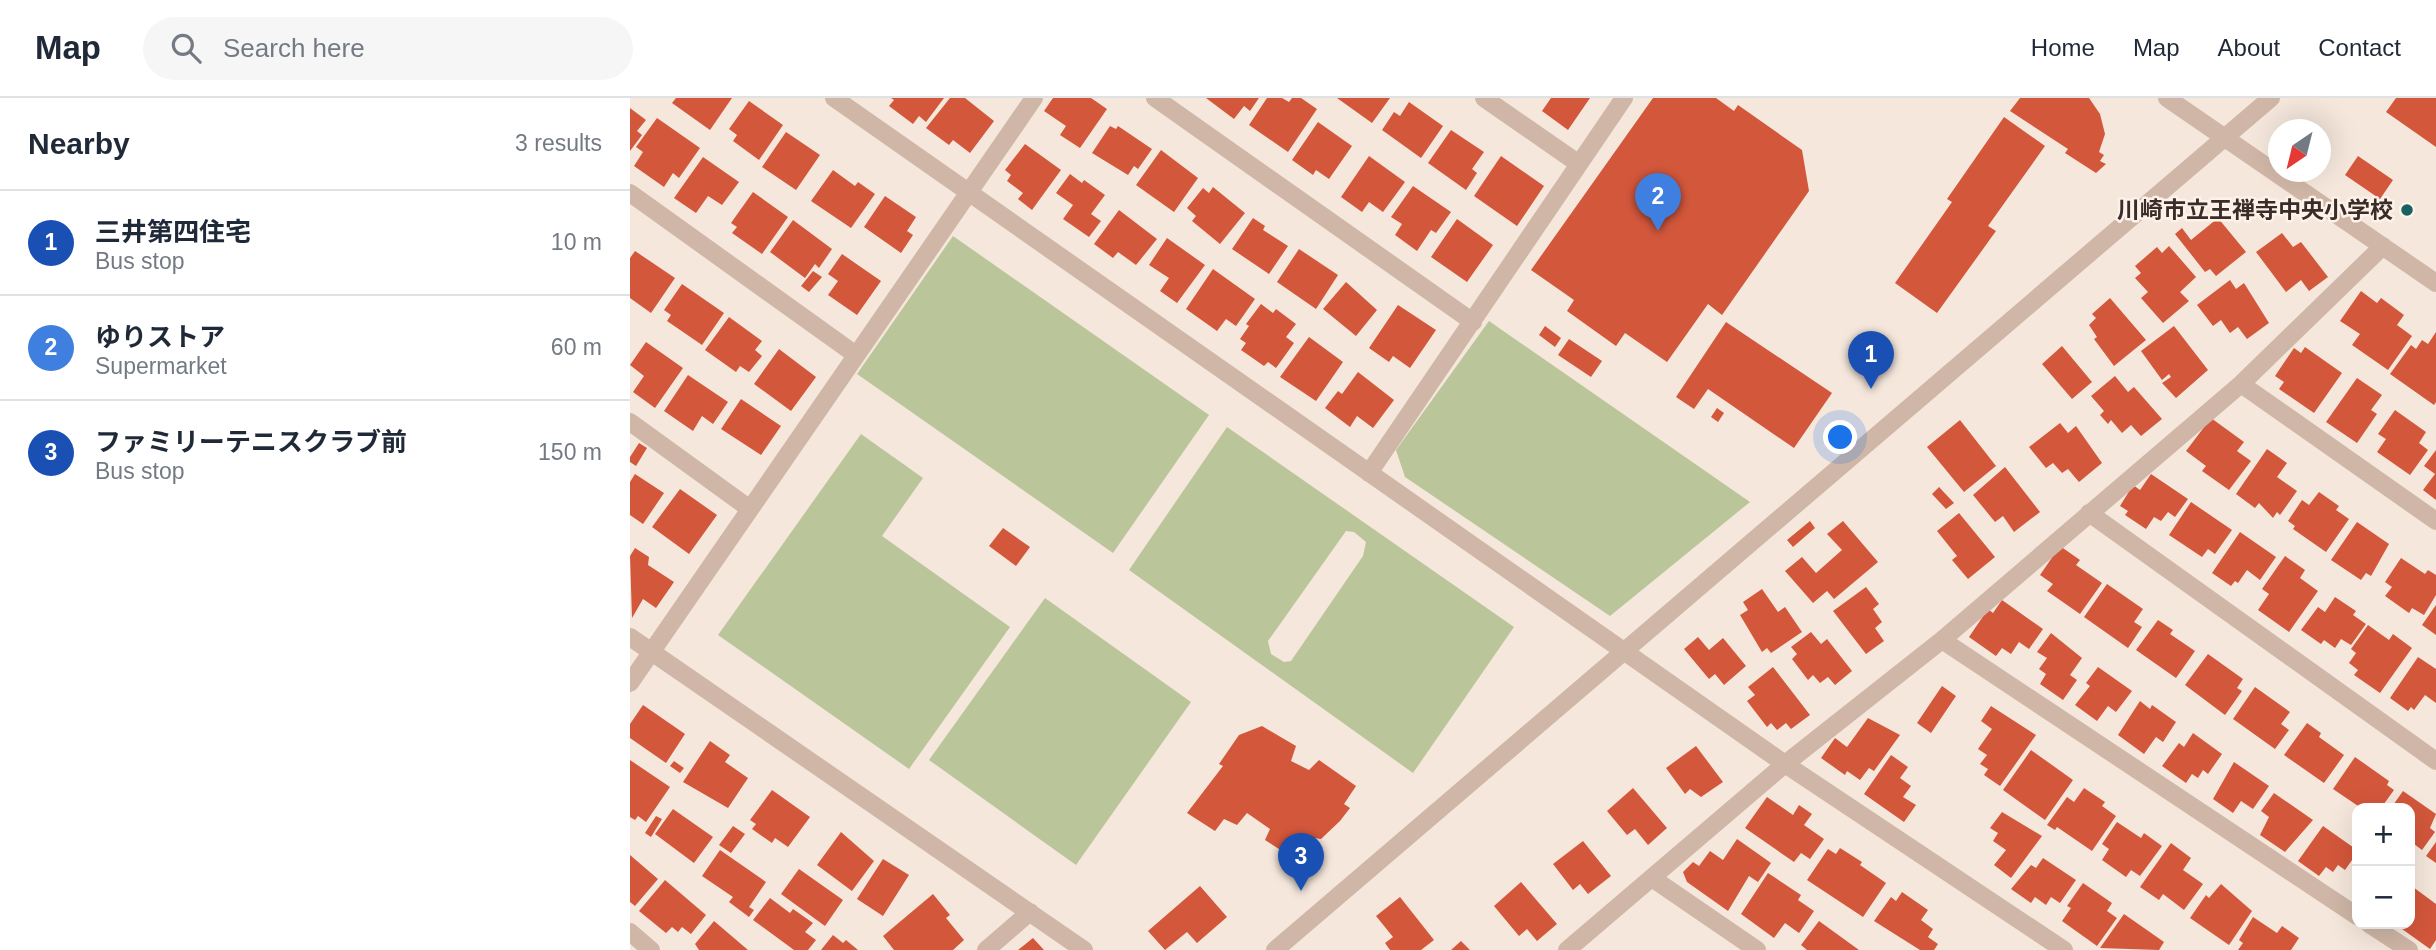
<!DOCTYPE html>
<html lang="en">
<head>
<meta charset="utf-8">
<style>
  body { margin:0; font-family:Arial,"Noto Sans JP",sans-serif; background:#f6f6f7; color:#1f2937 }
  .controls { position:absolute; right:21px; bottom:21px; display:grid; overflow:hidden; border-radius:14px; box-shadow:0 7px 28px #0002 }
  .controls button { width:63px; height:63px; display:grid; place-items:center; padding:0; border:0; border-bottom:2px solid #e0e1e3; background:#fff; color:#1f2937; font:35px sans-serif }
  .compass { position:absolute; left:1638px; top:21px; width:63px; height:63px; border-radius:50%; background:#fff; box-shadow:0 7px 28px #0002; rotate:215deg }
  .you { position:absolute; left:1211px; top:340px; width:24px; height:24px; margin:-18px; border:5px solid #fff; border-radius:50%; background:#1a73e8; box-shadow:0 0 0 10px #1a73e833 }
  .badge { display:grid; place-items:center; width:46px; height:46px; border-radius:50%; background:#186061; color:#fff; font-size:23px; font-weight:700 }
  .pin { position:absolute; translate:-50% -58px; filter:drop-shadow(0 2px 4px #0008) }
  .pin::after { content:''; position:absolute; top:37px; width:24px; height:21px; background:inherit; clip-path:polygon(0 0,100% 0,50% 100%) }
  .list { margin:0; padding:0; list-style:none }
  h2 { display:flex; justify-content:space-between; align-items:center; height:91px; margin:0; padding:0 28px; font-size:30px }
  h2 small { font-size:23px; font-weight:400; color:#747a83 }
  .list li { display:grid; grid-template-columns:46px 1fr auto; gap:21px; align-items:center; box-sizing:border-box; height:105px; padding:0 28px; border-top:2px solid #e0e1e3 }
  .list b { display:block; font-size:26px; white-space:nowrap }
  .list p { margin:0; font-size:23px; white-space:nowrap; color:#747a83 }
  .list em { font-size:23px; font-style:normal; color:#747a83 }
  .icon { flex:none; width:38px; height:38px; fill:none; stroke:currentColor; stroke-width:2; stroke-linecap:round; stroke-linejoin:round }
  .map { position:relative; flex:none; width:1806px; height:852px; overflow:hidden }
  header { display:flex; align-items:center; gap:42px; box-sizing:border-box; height:98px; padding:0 35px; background:#fff; border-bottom:2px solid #e0e1e3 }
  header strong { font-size:33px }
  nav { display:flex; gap:38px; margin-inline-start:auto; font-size:24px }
  .search { width:490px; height:63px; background:#f6f6f7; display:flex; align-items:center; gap:18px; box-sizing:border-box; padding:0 24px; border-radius:38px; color:#747a83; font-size:26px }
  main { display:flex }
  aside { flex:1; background:#fff }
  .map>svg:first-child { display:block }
</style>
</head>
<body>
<header>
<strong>Map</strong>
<div class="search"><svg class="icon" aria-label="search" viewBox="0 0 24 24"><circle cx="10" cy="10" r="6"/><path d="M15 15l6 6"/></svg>Search here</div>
<nav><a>Home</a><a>Map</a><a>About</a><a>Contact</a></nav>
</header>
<main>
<aside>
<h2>Nearby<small>3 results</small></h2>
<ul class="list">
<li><span class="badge" style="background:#1a4fb4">1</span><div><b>三井第四住宅</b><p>Bus stop</p></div><em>10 m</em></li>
<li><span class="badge" style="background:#3f7fe0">2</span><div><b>ゆりストア</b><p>Supermarket</p></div><em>60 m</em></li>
<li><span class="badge" style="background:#1a4fb4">3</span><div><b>ファミリーテニスクラブ前</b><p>Bus stop</p></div><em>150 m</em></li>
</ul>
</aside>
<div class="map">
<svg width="1806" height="852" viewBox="0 0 1806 852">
  <rect width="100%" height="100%" fill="#f5e7dc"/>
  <path fill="#bac69a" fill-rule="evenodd" d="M323,138L579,317L483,455L227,276Z
    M859,223L1120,404L980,518L775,379L766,352Z
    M597,329L884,529L783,675L499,472ZM716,433L724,434L736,444L733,458L661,563L654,564L641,556L638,543Z
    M231,336L293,380L252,438L380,529L279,671L88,537Z
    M415,500L561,604L446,767L299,662Z"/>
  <path fill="#d3573b" d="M46,0H102L80,32L42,5Z
    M261,0H314L296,24L289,18L283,26L259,8L264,2Z
    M320,0H335L364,23L340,55L323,42L319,47L296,30Z
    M423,0H461L477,11L450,50L430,37L436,28L414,13Z
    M576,0H629L620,13L614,8L604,21Z
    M637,0H652L659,4L662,0H671L687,11L658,54L619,27Z
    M707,0H760L742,25Z
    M921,0H960L938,32L912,13Z
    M1023,0H1086L1104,13L1108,7L1172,52L1179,93L1092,217L1078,206L1037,264L995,235L986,248L937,213L944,202L901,172Z
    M1390,0H1459L1470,16L1475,36L1469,54L1474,57L1470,63L1476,66L1466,75L1435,55L1438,51L1380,13Z
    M1766,0H1806V49L1756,14Z
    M119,3L153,27L129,62L103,43L107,37L99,31Z
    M779,4L813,28L791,60L752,32L764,14L770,18Z
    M0,10L16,22L7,33L12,37L0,53Z
    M1374,19L1415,48L1358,128L1366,133L1307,215L1265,185L1322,104L1317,101Z
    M27,20L70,50L49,80L43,75L34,89L4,68L13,54L6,49Z
    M688,24L722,48L699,81L686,72L683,77L662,62Z
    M480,28L486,31L488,28L522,51L508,71L504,68L498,77L462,55Z
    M821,32L854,54L842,71L847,75L836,92L798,65Z
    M156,34L190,57L166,92L132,69Z
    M395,46L431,72L402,112L388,101L393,95L377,83L381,77L375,72Z
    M531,52L568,80L544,114L506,87Z
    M739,58L775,84L753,114L739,104L732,114L711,99Z
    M871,58L914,88L887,128L844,98Z
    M1728,58L1763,82L1750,101L1715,77Z
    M73,59L109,84L92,107L78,98L66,115L44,100Z
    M203,72L225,88L228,84L245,96L221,130L181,103Z
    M440,76L452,85L454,82L475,97L461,116L471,123L459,139L433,121L443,107L426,95Z
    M783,88L821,114L806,135L801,132L787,153L765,137L772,126L761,119Z
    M583,89L615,115L590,146L562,123L566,118L557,110L573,90L579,95Z
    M123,94L158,119L132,156L102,135L107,129L101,125Z
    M255,98L286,119L277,133L283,137L271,155L234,129Z
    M489,112L527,141L506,167L488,154L483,160L464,146Z
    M623,120L635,128L633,132L658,148L639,176L602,151Z
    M1588,120L1616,154L1586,178L1580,171L1575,174L1545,136L1552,130L1561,142Z
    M827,121L863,147L837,184L801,159Z
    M163,122L202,151L189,170L185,166L175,180L140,154Z
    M1652,135L1663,149L1671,144L1698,179L1679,193L1671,182L1656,194L1626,154Z
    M537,140L575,167L547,205L530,193L539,180L519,167Z
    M1539,148L1566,179L1550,194L1559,203L1533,225L1511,200L1518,194L1505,180L1511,175L1505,168L1527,149L1532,155Z
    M669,151L708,177L686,211L647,184Z
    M5,153L45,180L21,215L0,200V160Z
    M212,156L251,183L227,217L198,197L208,183L198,176Z
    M583,171L625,201L606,228L596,221L587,233L556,211Z
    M183,173L192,179L179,194L171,188Z
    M1600,182L1606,191L1614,185L1639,225L1617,241L1608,229L1600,235L1591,222L1583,228L1567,207Z
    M716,184L747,212L726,238L693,211Z
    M52,186L94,215L72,247L37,223L41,217L34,212Z
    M1731,193L1747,205L1751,200L1774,217L1767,227L1782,238L1758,272L1722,247L1730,236L1710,223Z
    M1480,200L1516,242L1484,268L1464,241L1467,239L1459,227L1466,220L1462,216Z
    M631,206L643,215L646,211L666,226L656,239L664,245L646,270L638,264L634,268L611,252L616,245L610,241L619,228L616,226Z
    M768,207L806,232L780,270L763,258L759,264L739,250Z
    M99,219L132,243L125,252L132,258L119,274L110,268L106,274L75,252Z
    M1096,224L1202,295L1164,350L1078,291L1064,311L1046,299Z
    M915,228L931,240L925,249L909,237Z
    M1544,228L1578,272L1546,300L1532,285L1541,279L1539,276L1532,282L1511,253Z
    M1806,234V304L1804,307L1760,276L1781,247L1786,251L1792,242L1798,246Z
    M679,239L713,264L686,303L650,279Z
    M939,241L972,263L961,279L928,257Z
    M16,244L53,270L25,310L3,294L14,278L0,267Z
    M1432,248L1462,284L1442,301L1412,266Z
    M1675,249L1712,275L1684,315L1649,291L1654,284L1645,278L1664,250L1671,255Z
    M149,251L186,279L161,313L124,286Z
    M728,274L764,302L743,330L727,318L720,329L695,310L708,293L712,296Z
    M58,277L98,304L83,326L72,318L63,333L34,313Z
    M1485,278L1498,294L1504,289L1532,321L1511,338L1501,327L1492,335L1481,322L1478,326L1470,317L1474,313L1461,298Z
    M1727,280L1752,297L1741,312L1747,316L1727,345L1696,324Z
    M111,301L151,328L131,357L91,331Z
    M1087,310L1094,315L1088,324L1081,319Z
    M1765,312L1796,334L1789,345L1798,352L1780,377L1747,354L1756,341L1748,336Z
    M1581,320L1614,344L1607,353L1621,363L1599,392L1572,373L1576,368L1556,353Z
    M1330,322L1366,368L1334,394L1297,349Z
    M1430,325L1438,335L1446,328L1472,365L1449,384L1438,371L1432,375L1423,365L1416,370L1399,349Z
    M9,345L17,350L6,368L0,364V359Z
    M1637,351L1657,365L1647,379L1667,393L1650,417L1647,414L1643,420L1629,405L1625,410L1606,396Z
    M1806,352V402L1793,392L1805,376L1794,368Z
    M1375,369L1410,414L1384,434L1373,418L1365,424L1343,397Z
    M5,376L34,395L13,426L0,417V384Z
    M1521,376L1558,401L1545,419L1538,414L1531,423L1524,419L1516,431L1495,417L1498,413L1490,408L1503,387L1510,392Z
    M1309,389L1324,405L1316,411L1302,396Z
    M50,391L87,417L59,456L22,429Z
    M1689,394L1709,408L1706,412L1719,421L1696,454L1663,431L1665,428L1658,423L1672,402L1679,407Z
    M1561,404L1602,432L1585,456L1578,451L1572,459L1539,437Z
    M1329,415L1365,459L1338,481L1322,462L1327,458L1307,433Z
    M1180,423L1185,430L1163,449L1157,442Z
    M1213,423L1248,464L1204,501L1197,493L1183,505L1155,473L1172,459L1186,475L1212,452L1197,436Z
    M1727,424L1759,446L1741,478L1736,475L1731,482L1701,462Z
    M373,430L400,449L386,468L359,448Z
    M1610,434L1646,459L1630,482L1617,472L1608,485L1605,483L1601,488L1582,475Z
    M1430,448L1450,462L1446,467L1472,485L1450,516L1417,493L1423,486L1410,477Z
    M5,450L19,459L18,467L44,484L26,510L13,501L2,520L0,458Z
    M1655,458L1675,472L1670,480L1688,493L1659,534L1628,512L1639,496L1632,491Z
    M1771,460L1795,476L1798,472L1806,477V497L1794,517L1782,510L1779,515L1755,498L1762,489L1755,484Z
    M1477,486L1513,511L1504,524L1512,529L1498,550L1454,519Z
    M1236,489L1249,506L1243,511L1252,524L1245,530L1254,543L1236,556L1203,513Z
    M1132,491L1148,514L1155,509L1172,534L1141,555L1137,550L1132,554L1110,517L1118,512L1113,504Z
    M1705,499L1726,513L1723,517L1736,526L1721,547L1711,541L1705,550L1694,542L1691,546L1671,532L1688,509L1695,514Z
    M1372,502L1413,531L1399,551L1389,544L1381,556L1372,550L1366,558L1339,539L1358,511L1363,515Z
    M1806,507V537L1792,527Z
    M1528,522L1543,532L1540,536L1565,553L1546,580L1506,552Z
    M1738,527L1759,542L1763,536L1782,550L1750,595L1724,577L1728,572L1719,565L1726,555L1721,551Z
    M1181,534L1191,546L1197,541L1222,573L1205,587L1198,579L1190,585L1183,577L1178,582L1162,561L1167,556L1161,549Z
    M1421,535L1452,560L1440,577L1447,582L1433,602L1410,586L1416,576L1409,571L1417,560L1407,554Z
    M1068,539L1079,552L1093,540L1116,568L1094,587L1085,576L1079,581L1054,551Z
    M1578,556L1613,581L1607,590L1612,593L1595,617L1555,587Z
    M1788,559L1806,571V605L1795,597L1784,612L1781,609L1778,613L1760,600Z
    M1143,569L1180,617L1161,631L1156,625L1147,632L1141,625L1137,629L1117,603L1125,597L1118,589Z
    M1468,569L1502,593L1486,614L1478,608L1467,623L1445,607L1460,588L1456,585Z
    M1312,588L1326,598L1301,635L1287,625Z
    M1625,589L1660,614L1651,626L1659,632L1645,651L1603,621Z
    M1510,603L1520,611L1522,607L1546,624L1533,644L1526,639L1514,656L1488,637Z
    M13,607L55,636L36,665L0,640V626Z
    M1361,608L1406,637L1370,688L1354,677L1358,671L1350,666L1357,657L1348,651L1362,631L1351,623Z
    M1238,620L1270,637L1244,673L1239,670L1230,682L1217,673L1215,677L1191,660L1205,640L1217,649Z
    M1677,625L1691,635L1689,639L1714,657L1694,685L1654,657Z
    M632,628L666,648L661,663L679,672L689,662L726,688L714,706L720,710L710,723L691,741L678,739L663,760L635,742L640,731L617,715L607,727L594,721L585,733L557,715L593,668L589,666L609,637Z
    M1563,635L1592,656L1578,676L1573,672L1568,680L1562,676L1556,685L1532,668L1549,645L1554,649Z
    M80,643L100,657L95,664L118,680L98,710L53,684Z
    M1066,648L1093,684L1071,699L1060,691L1055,696L1036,670Z
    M1401,652L1443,682L1415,722L1373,692Z
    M1261,657L1278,669L1270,680L1281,688L1273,699L1286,707L1274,724L1234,696Z
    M1725,659L1759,683L1757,687L1764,692L1751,710H1731L1703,691Z
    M0,662L40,689L16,724L8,718L5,722L0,719Z
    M44,663L54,670L50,675L40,668Z
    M1604,664L1639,688L1623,711L1611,703L1603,715L1583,701Z
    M1003,690L1037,730L1018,747L1005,731L997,737L977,713Z
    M1454,690L1475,704L1472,708L1486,718L1462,753L1427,729L1425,732L1417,727L1437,699L1444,704Z
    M142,692L180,719L158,749L145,740L142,745L122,731L126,726L120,722Z
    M1773,693L1806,716L1800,730L1805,734L1792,752L1780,743V710H1761Z
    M1644,695L1683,722L1655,754L1630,737L1639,719L1631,713Z
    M1137,699L1163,717L1169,707L1182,716L1174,727L1194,741L1180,761L1171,755L1164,764L1115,730Z
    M43,711L83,739L64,765L25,736Z
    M1372,714L1412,738L1381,780L1364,767L1376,752L1363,743L1368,735L1360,730Z
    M26,718L32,721L21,739L15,735Z
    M1487,724L1511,740L1514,735L1532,748L1510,778L1501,772L1496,779L1472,762L1479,751L1472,746Z
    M103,728L115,736L101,755L89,747Z
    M1693,728L1727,752V755L1715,772L1708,767L1703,774L1696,769L1689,778L1668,763Z
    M211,734L244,763L222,793L187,767Z
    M1107,741L1141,765L1128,784L1119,778L1098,813L1057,784L1053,774L1063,764L1069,768L1080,753L1093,762Z
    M953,743L981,778L958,796L950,786L943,792L923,766Z
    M1806,744V765L1796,758Z
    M1541,745L1561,760L1553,772L1573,786L1554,812L1533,796L1529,802L1510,789Z
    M1210,750L1232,764L1230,767L1256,785L1233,819L1177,782L1198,751L1206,756Z
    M90,752L136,784L119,809L124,812L119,819L99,804L103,799L72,778Z
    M0,757L28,781L5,808L0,804Z
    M1413,760L1446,782L1430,805L1421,799L1416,807L1405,799L1401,805L1381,791L1401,767L1406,770Z
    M253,761L279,777L253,818L227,801Z
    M169,771L213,802L195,828L151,796Z
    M1138,775L1171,797L1168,802L1184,813L1169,835L1155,825L1144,840L1111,816Z
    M35,782L76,817L61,836L52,829L48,834L42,829L36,835L9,813Z
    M891,784L927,826L907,843L897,831L889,838L864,808Z
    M1453,785L1482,805L1477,813L1487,820L1467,848L1432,823L1441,810L1437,808Z
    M1591,786L1622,813L1599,847L1560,820L1576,797L1579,800Z
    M570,788L597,819L567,845L557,834L535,852L518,833Z
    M1783,789L1806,806V842L1800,851L1765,826H1780V794Z
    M1272,794L1298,812L1291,822L1303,831L1298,839L1308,846L1304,852H1290L1244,823L1261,799L1266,803Z
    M303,796L320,817L316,820L334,842L323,852H264L253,838Z
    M770,799L804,842L791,852H760L755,845L763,839L746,818Z
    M140,800L160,815L163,811L183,825L175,834L186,842L178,852H164L123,822Z
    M1494,816L1534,844L1529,852L1470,850Z
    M1623,819L1647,835L1652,828L1669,840L1661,852H1608L1613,845L1609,842Z
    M84,823L118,852H69L65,846Z
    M1189,823L1229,852H1177L1171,847Z
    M203,837L213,845L216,842L228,852H191Z
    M403,840L414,852H388Z
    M831,843L840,852H821Z"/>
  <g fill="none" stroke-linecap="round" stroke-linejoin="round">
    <path stroke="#cfb6a6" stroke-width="18" d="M204,0L1155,666L1434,852
      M525,0L843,224
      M854,0L949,66
      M1537,0L1806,185
      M0,95L226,257
      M1611,286L1806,423
      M0,324L120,411
      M739,375L994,0
      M1459,415L1806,663
      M0,539L454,852
      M1312,542L1727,818
      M0,585L404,0
      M1022,780L1127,852
      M1739,826L1779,852
      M0,834L21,852
      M356,852L400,814
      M645,852L1641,0
      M937,852L1155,666L1312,542L1611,286L1753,148"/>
  </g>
  <circle fill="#186061" stroke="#fcf2e9" stroke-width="2.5" cx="1777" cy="112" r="7"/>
  <g text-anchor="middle" stroke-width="5" stroke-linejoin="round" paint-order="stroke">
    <g font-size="23" font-weight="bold" fill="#3a2c28" stroke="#fcf2e9" text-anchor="end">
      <text x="1763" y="120">川崎市立王禅寺中央小学校</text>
    </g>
  </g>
</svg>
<div class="controls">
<button>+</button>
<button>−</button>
</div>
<svg class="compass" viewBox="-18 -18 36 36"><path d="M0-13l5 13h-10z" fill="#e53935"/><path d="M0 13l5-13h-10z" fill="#747a83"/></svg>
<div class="you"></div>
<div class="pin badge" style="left:1241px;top:291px;background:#1a4fb4">1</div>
<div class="pin badge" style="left:1028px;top:133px;background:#3f7fe0">2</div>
<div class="pin badge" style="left:671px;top:793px;background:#1a4fb4">3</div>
</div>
</main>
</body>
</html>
